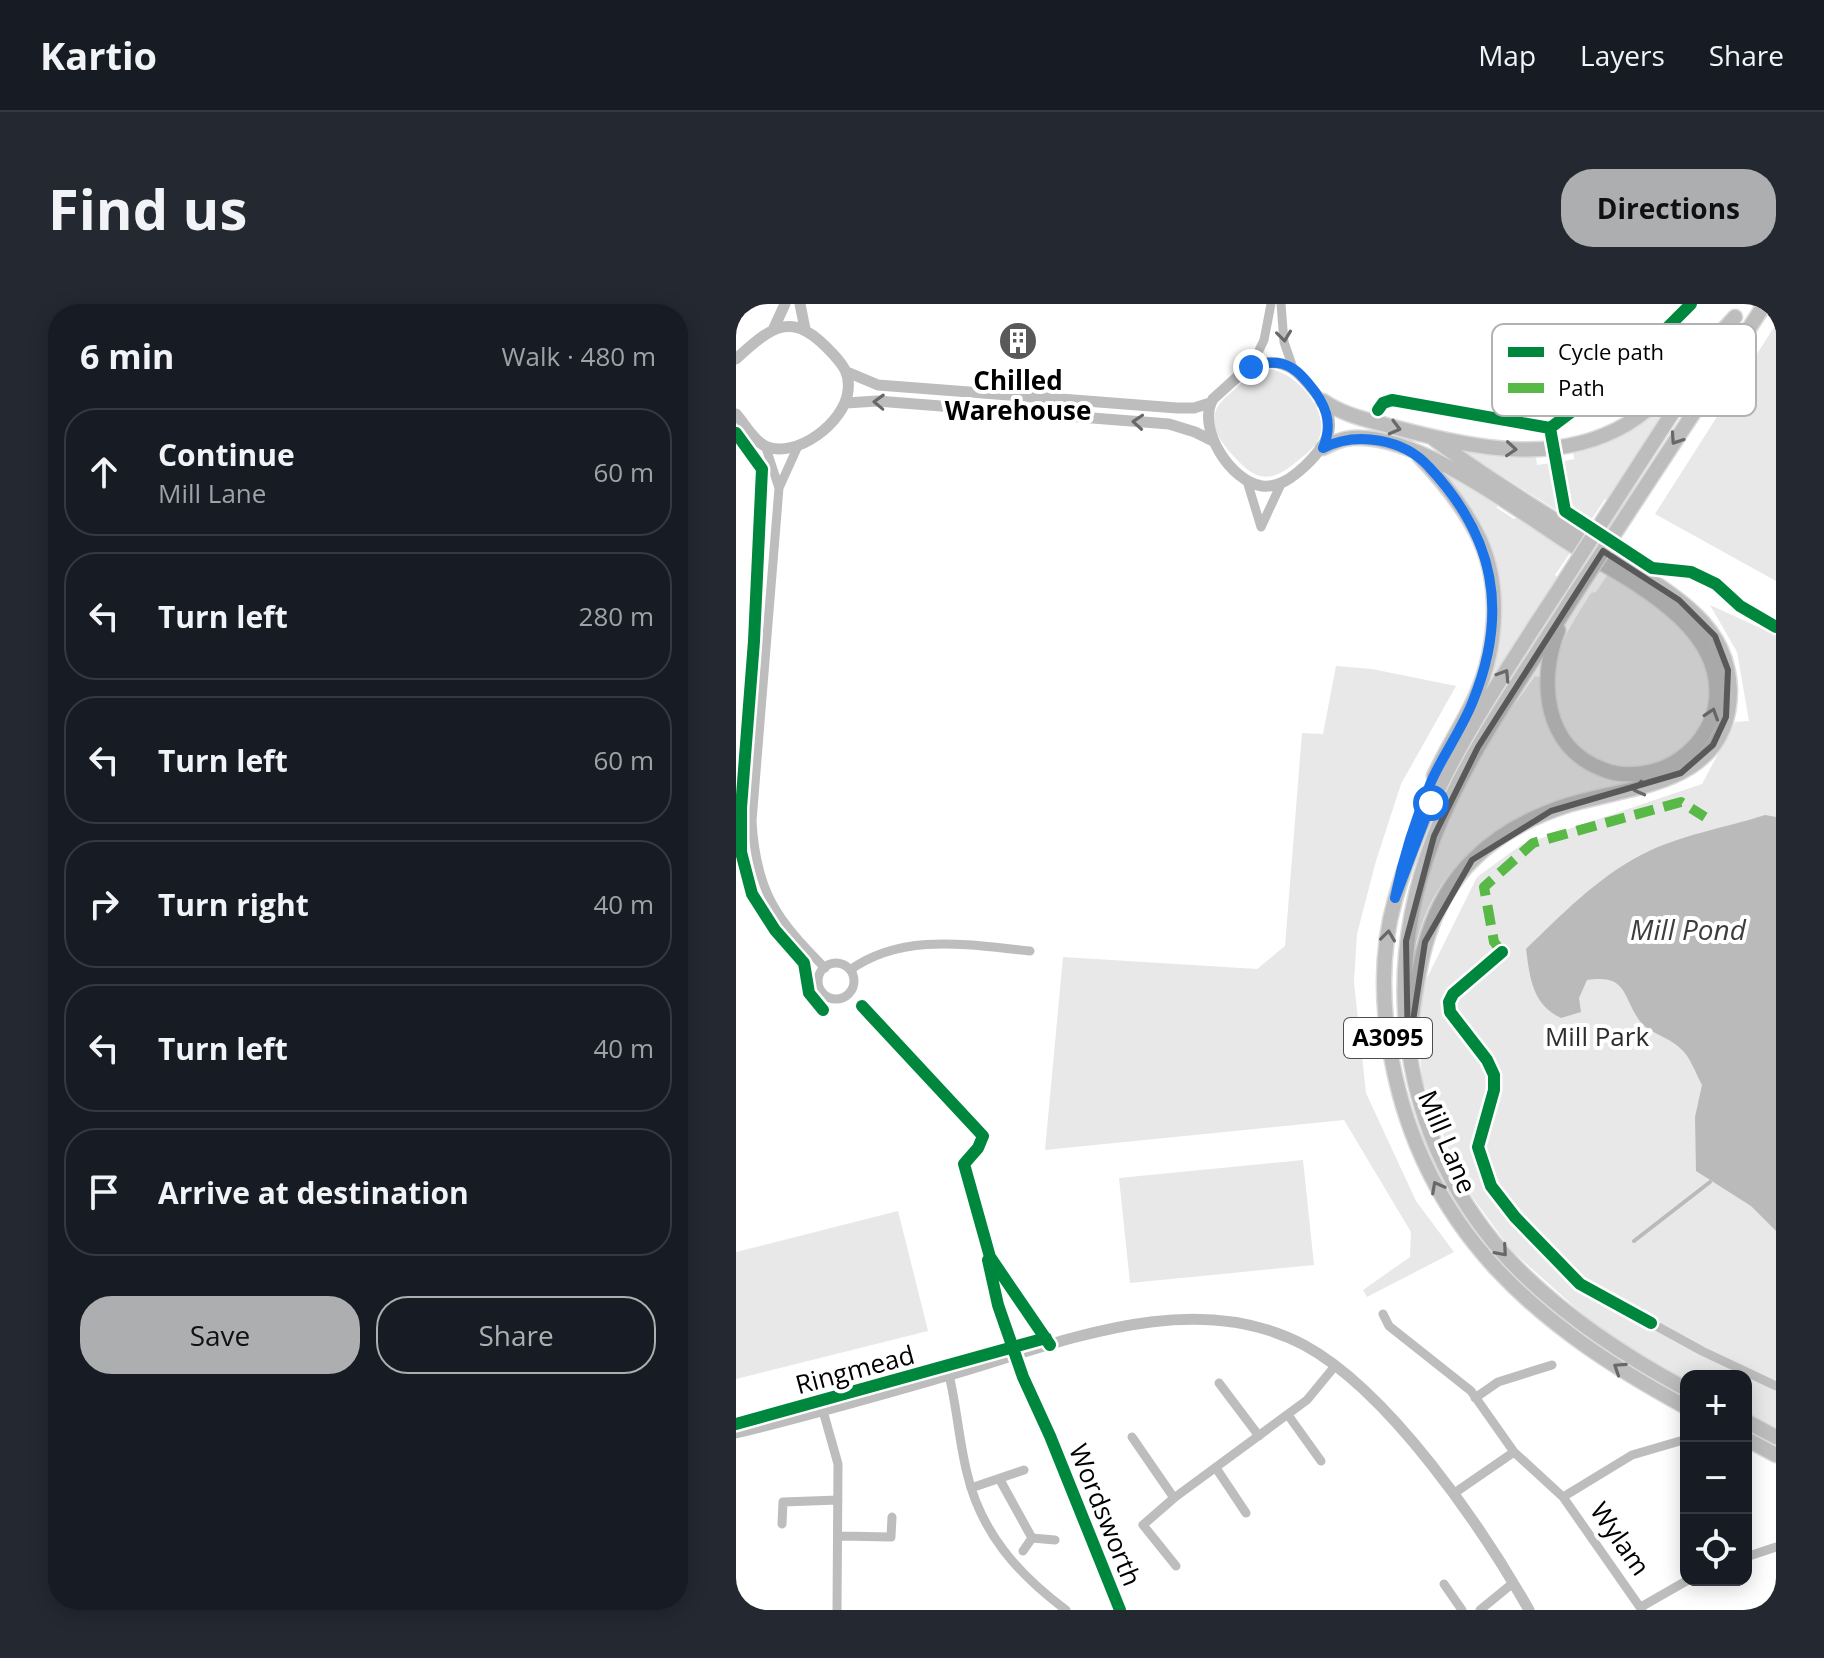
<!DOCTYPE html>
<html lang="en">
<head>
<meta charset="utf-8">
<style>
  body { margin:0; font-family:"Open Sans",sans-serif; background:#242831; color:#f1f3f6 }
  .controls { position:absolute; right:24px; bottom:24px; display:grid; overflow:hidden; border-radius:16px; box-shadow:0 4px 20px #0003 }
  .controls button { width:72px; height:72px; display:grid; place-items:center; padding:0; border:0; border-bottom:2px solid #363941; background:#171b24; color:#f1f3f6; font:40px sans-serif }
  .stop { position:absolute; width:24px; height:24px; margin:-18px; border:6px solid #1a73e8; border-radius:50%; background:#fff }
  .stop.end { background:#1a73e8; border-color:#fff; box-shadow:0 2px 8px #0008 }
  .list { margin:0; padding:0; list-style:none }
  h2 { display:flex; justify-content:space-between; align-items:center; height:104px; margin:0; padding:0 32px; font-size:34px }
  h2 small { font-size:26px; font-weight:400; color:#9ea1a6 }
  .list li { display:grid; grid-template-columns:52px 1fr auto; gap:24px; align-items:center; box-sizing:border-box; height:128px; margin:0 16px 16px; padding:0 16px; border:2px solid #363941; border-radius:32px }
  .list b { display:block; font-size:30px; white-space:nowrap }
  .list p { margin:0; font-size:26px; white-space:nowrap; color:#9ea1a6 }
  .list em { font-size:26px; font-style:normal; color:#9ea1a6 }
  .actions { display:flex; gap:16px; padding:24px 32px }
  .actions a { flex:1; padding:18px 0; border:2px solid #adaeaf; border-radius:32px; text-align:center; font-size:28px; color:#adaeaf }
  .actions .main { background:#adaeaf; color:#111 }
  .icon { flex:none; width:44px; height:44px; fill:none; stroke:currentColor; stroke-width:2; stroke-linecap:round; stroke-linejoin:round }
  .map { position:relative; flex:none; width:1040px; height:1306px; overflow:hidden; border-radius:32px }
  header { display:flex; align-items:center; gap:48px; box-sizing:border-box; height:112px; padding:0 40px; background:#171b24; border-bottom:2px solid #363941 }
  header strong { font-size:38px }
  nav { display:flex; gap:44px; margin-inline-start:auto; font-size:28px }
  .intro { display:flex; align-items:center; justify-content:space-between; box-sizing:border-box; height:192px; padding:0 48px }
  h1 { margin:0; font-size:56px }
  .button { padding:20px 36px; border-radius:32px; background:#adaeaf; color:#111; font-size:28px; font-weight:700 }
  main { display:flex; gap:48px; padding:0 48px }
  aside { flex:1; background:#171b24; border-radius:32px; box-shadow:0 4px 20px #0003 }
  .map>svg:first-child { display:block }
</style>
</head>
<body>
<header>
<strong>Kartio</strong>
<nav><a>Map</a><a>Layers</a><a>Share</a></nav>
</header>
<div class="intro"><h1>Find us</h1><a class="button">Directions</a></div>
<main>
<aside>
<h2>6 min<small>Walk · 480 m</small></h2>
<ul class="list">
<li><svg class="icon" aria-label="ahead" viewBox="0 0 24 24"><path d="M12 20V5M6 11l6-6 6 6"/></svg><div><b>Continue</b><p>Mill Lane</p></div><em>60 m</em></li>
<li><svg class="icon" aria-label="left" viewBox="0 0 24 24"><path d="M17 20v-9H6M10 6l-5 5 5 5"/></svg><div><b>Turn left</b></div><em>280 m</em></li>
<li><svg class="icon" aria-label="left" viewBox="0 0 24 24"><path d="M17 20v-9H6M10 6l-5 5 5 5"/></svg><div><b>Turn left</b></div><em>60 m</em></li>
<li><svg class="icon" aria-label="right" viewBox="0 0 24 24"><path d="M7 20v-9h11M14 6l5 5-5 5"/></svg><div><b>Turn right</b></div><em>40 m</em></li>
<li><svg class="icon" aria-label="left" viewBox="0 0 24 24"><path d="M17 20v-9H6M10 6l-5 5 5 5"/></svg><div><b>Turn left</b></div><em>40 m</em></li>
<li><svg class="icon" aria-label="arrive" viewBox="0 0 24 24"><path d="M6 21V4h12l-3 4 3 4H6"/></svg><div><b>Arrive at destination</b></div></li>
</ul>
<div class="actions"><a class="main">Save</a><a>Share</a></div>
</aside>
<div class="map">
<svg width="1040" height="1306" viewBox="0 0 1040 1306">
  <rect width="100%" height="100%" fill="#fff"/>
  <path fill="#e8e8e8" d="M1040,20V277L919,210Z
    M530,65C558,64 599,111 581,138C575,147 566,153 559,159C529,184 515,172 493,147C485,137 477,127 478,114C479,101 490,93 499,85C509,76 517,68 530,65Z
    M955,69L872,197L869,195L855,216C826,198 830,188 823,158L838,155L837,146L855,141Z
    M733,146L763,151L800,153L801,161L815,159L822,207L731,150Z
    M703,164L761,200V204L778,215L782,213L834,249L819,271L821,273L744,395L761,317L732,201Z
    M872,270C890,282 911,293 928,306C937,314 945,324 954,333C958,338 967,344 970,351C977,368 977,393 971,410C932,509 793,462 821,354C827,331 843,309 855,289L860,288Z
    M930,291C949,304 970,321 981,342C1002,382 989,436 951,461C921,481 887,484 853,491C776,508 700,554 681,636L677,635C689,569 711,506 745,449C761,422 781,398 799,372L804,373C803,402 813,431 835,450C912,520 1028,429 975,339C964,319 945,305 927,292Z
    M974,301L1040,331V1123L1010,1108V1072H950V1076L944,1073L862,1024L775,946L724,876L686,774L679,698L741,573L785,541L966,480L999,418L1013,417L1001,348Z
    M600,362L636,365L720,382L665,480L640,557L621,630L618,678L630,789L680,897L718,948L631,993L627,986L674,953L675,928L608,816L309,846L327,653L521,665L549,642L566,429L587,430Z
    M567,856L578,961L394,979L383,874Z
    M162,907L192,1027L0,1075V948Z"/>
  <path fill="#bababa" d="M1029,511L1040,513V927L1015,902L960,867L959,813L966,781C960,770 954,752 944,744C933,733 912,729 903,716C886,691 891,670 851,676L843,694L845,708L825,714C796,700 794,674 790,645C825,611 861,574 905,551C943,531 989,524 1029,511Z"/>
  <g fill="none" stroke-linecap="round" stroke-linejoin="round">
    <path stroke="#bababa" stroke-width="4" d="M898,937L974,878"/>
    <defs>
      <path id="primary" d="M587,97C611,113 634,116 661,124C736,144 820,162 891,120C932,95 966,48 999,13
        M587,144C597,139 605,135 616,134C680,129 779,204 831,238C887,274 989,318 980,397C977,421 962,443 942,456C921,470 889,475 866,465C808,443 802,377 822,326
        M683,152C707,177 729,204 744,236C767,287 760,353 735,402C723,426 709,448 698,472
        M873,207L977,46
        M890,212L1029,0
        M825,282C761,380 691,481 659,596C644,648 646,705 656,757C689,930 804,1024 950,1103
        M838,291C789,370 732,446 698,533C643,675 665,831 766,948C817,1005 883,1049 950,1085
        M675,722C682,662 692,599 738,555C763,530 798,512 832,501C898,481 994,481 994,386C993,356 982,332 960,311C934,286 901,268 871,249C813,212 753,176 698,135
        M1010,1117L1040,1133
        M1010,1135L1040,1151"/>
    </defs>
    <use href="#primary" stroke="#dbdbdb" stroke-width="17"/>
    <path stroke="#bdbdbd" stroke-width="9" d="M545,0L548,38L557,64
      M515,63L528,36L535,0
      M29,141L43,184
      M62,142L43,184L16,517C20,587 40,615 89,664
      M511,177L525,223
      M525,223L545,180
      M82 677a18 18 0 1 1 36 0a18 18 0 1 1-36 0Z
      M114,666C167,628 233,641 294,647
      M647,1010L653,1022L735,1087L778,1148L827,1193L906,1306
      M915,1019L966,1047L1040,1082
      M213,1071C221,1104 223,1137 231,1169C245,1229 282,1270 330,1306
      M483,1079L523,1132
      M739,1094L762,1078L816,1061
      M87,1107L102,1160L101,1306
      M552,1111L585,1157
      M396,1133L438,1194
      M480,1164L510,1209
      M264,1176L296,1234
      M235,1184L288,1166
      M717,1190L778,1148
      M827,1193L896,1151L944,1137
      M46,1220L47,1198L102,1196
      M104,1232L155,1233L156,1213
      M287,1247L296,1234L319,1236
      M1010,1253L1040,1243
      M440,1262L407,1221L438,1194L571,1096L599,1062
      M708,1280L726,1306
      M905,1303L952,1276
      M744,1306L777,1279"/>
    <path stroke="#bdbdbd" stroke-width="11" d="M64,0L69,25
      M37,26L49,0
      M0,55C38,20 57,6 97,50C108,62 114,70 112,87C109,118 60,156 29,142C17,136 9,120 0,110
      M527,59C552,55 564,70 578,87C604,117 595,137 569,162C557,173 543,184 526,182C495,178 460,124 477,95L509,66Z
      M111,68L142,81L441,104H458L474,99
      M110,99L141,97L433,120L459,128L477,137
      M0,1129C71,1112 140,1092 210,1072C322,1040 455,981 568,1041C653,1087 746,1223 793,1306"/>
    <use href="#primary" stroke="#bdbdbd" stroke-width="14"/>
    <defs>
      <path id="primary-bridge" d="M825,282L873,207
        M838,291L890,212"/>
    </defs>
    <use href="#primary-bridge" stroke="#dbdbdb" stroke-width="17" stroke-linecap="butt"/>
    <use href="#primary-bridge" stroke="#bdbdbd" stroke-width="14"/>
    <path stroke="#58b947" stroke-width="10" stroke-dasharray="20 10" stroke-linecap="butt" d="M766,648L758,638L748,583L797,539L945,498L969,513"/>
    <defs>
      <path id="cycleway" d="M642,106L647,99L656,96L814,124L883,72L955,0
        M814,124L829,207L916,264L955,268L980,280L1004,302L1040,323
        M0,129L26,165L18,337L5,504V548L16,590L39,626L68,659L73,689L87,706
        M766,648L717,690L713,698L714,708L751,756L758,771V786L742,843L755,882L779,913L844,980L915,1019
        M126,702L247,832L242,844L228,860L254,953L314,1041
        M252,956L262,1001L287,1073L314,1132L384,1306
        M0,1120L310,1034"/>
    </defs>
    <use href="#cycleway" stroke="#fff" stroke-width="17"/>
    <use href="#cycleway" stroke="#00873e" stroke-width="12"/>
  </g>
  <defs><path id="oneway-chevron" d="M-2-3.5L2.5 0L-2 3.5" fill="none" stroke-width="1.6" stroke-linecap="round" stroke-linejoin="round" transform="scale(2)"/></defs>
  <g stroke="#686868">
    <use href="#oneway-chevron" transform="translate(548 32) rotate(83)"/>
    <use href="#oneway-chevron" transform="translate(143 98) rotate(-178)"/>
    <use href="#oneway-chevron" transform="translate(402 118) rotate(-176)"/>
    <use href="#oneway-chevron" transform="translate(659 124) rotate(15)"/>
    <use href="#oneway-chevron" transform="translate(940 135) rotate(124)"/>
    <use href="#oneway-chevron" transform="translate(775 145) rotate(4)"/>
    <use href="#oneway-chevron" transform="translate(768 371) rotate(-58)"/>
    <use href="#oneway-chevron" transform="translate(976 410) rotate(-72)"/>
    <use href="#oneway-chevron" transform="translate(903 485) rotate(166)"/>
    <use href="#oneway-chevron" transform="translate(652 632) rotate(-83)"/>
    <use href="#oneway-chevron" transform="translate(701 883) rotate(-118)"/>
    <use href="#oneway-chevron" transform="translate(766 947) rotate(49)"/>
    <use href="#oneway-chevron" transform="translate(883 1064) rotate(-147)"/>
  </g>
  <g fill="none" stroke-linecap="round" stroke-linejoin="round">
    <path stroke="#1a73e8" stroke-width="10" d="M515,63C526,59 536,57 547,60C558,63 565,71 572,79C589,99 598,118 587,144C621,127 668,135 693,163C759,233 773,308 737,397C726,425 707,451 695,478C679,516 667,554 659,594L695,499"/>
  </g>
  <path fill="#595959" fill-opacity="0.2" stroke="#595959" stroke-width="6" stroke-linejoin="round" d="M867,247L943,296L979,332L992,366L990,413L977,441L945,469L815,507L736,556L689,638L672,750L670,637L698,532L742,443Z"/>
  <defs>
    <symbol id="building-disc" viewBox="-11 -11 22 22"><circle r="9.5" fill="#595959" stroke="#fff"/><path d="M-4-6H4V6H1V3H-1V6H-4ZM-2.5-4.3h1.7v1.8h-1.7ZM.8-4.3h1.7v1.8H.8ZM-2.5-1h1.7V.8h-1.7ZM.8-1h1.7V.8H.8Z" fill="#fff"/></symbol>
  </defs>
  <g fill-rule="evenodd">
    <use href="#building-disc" x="260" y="15" width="44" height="44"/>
  </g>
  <g text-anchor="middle" stroke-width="8" stroke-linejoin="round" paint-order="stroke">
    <rect fill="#fff" stroke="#4c4c4c" stroke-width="2" x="608" y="714" width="88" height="40" rx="6"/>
    <g font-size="24" font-weight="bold" fill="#000">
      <text x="652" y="742">A3095</text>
    </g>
    <g font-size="26" font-weight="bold" fill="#000" stroke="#fff">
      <text x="282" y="86">Chilled<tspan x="282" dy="30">Warehouse</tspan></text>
    </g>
    <g font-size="26" fill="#2c2c2c" stroke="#fff">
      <text x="861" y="742">Mill Park</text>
    </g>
    <g font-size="26" fill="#000" stroke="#fff">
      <text transform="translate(711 838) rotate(67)" y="9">Mill Lane</text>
      <text transform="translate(119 1066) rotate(-15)" y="9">Ringmead</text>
      <text transform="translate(369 1211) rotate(68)" y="9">Wordsworth</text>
      <text transform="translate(884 1235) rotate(55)" y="9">Wylam</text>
    </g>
    <g font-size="28" font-style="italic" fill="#3d3d3d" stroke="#fff">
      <text x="952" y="636">Mill Pond</text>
    </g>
  </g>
  <rect x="756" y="20" width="264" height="92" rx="12" fill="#fff" stroke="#b2b2b2" stroke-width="2"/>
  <rect x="772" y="43" width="36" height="10" fill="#00873e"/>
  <rect x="772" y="79" width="36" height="10" fill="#58b947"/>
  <g font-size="22" fill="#000">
    <text x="822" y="56">Cycle path</text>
    <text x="822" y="92">Path</text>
  </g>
</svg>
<div class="controls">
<button>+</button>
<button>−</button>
<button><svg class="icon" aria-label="locate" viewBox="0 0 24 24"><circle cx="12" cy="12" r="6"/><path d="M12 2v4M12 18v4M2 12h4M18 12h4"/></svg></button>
</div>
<div class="stop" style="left:695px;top:499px"></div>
<div class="stop end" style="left:515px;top:63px"></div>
</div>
</main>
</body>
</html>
